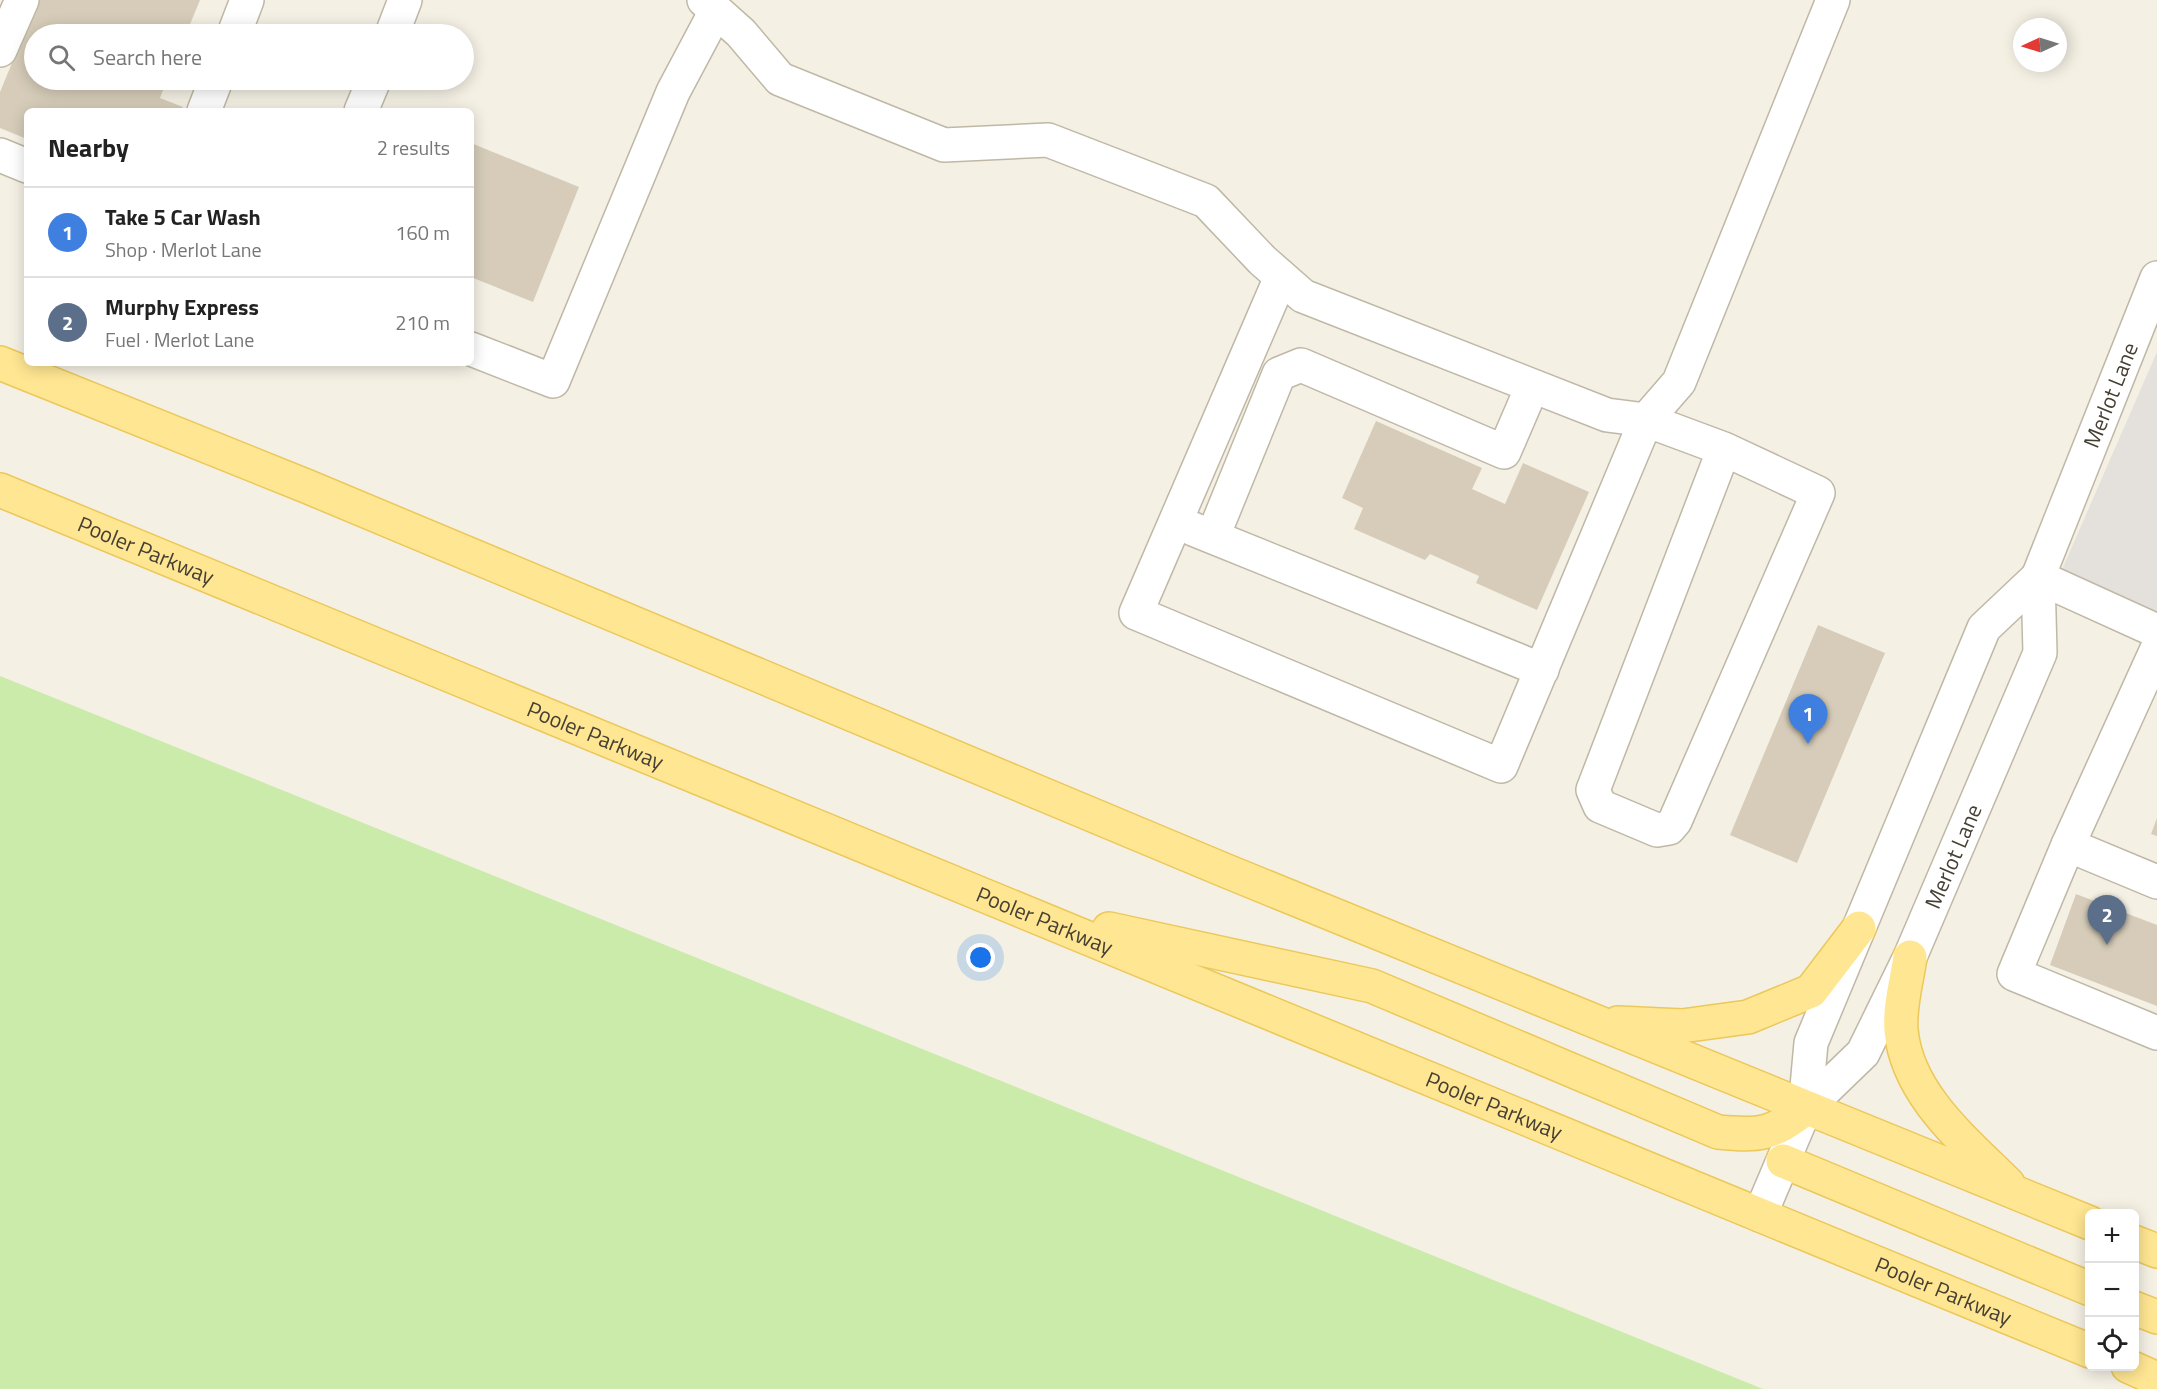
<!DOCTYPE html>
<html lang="en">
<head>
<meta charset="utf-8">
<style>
  body { margin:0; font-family:"Titillium Web",sans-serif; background:#f2f2f2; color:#222 }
  .controls { position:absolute; right:18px; bottom:18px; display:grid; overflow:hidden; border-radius:9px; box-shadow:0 3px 15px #0003 }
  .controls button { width:54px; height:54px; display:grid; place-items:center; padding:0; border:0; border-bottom:2px solid #e0e0e0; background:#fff; color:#222; font:30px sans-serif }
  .compass { position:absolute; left:2013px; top:18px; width:54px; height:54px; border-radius:50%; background:#fff; box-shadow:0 3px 15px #0003; rotate:266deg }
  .you { position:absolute; left:981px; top:958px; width:21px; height:21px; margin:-15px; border:4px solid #fff; border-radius:50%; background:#1a73e8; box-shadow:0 0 0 9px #1a73e833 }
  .badge { display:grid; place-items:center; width:39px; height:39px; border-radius:50%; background:#111827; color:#fff; font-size:20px; font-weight:700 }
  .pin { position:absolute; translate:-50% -50px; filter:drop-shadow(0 2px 3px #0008) }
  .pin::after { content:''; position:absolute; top:32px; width:21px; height:18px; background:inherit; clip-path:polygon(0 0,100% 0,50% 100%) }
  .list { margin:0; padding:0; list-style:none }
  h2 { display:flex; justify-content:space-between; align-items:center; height:78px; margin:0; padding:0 24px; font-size:26px }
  h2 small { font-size:20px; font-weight:400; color:#767676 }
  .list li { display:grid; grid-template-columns:39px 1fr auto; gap:18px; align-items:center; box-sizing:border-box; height:90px; padding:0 24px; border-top:2px solid #e0e0e0 }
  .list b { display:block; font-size:22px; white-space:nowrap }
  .list p { margin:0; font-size:20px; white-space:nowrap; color:#767676 }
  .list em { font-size:20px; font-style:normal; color:#767676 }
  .icon { flex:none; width:33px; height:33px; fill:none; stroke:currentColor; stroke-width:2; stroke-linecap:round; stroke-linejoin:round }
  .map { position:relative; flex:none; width:2157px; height:1389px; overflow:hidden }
  .search { position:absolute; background:#fff; box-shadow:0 3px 15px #0003; left:24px; top:24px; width:450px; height:66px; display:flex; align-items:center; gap:15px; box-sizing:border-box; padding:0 21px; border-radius:33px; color:#767676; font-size:22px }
  .panel { position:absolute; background:#fff; box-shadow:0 3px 15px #0003; left:24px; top:108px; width:450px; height:258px; border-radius:9px }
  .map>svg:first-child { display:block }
</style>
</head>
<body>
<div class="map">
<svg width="2157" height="1389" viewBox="0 0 2157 1389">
  <rect width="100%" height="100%" fill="#f4f0e4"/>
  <path fill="#caebaa" d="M0,676L1763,1389H0Z"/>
  <path fill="#e4e1dd" d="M2157,352V623L2057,581Z"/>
  <path fill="#d6ccb9" d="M38,0H200L186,34H34V80H167L160,98L183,107L182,111H27V139L0,128V92Z
    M471,143L579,187L533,302L471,277Z
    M1376,421L1482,468L1472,489L1505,504L1523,463L1589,492L1537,610L1476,583L1479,576L1430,554L1425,560L1354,529L1363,508L1342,498Z
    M1818,625L1885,653L1797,863L1730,835Z
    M2157,818V836L2151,834Z
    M2076,894L2157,925V1006L2050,965Z"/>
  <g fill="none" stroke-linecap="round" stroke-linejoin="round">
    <defs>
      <g id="minor">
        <path d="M704,0L741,33L780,79L944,145L1048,140L1206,201L1262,260L1303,296L1607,415L1646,420L1679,382L1833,0"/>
        <path d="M234,34L247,0"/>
        <path d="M392,34L405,0"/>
        <path d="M0,50L22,0"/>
        <path d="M204,111L216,80"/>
        <path d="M361,111L374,80"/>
        <path d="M0,155L27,166"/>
        <path d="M1281,277L1136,613L1501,766L1646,420L1724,449L1593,790L1600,806L1657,830L1669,828L1675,821L1818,493L1724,449"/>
        <path d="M471,349L553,381L673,92L716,11"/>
        <path d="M1193,529L1542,670"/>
        <path d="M1213,536L1279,374L1301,365L1504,452L1532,387"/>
        <path d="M2038,577L2157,631"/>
        <path d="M2157,649L2068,845L2157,882"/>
        <path d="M2068,845L2014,974L2157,1033"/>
        <path id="s1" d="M1805,1109L1863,1053L1910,957L2040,653L2038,577L2157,278"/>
        <path d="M1760,1215L1805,1109L1811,1043L1984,628L2038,577"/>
      </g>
      <g id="major">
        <path d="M0,363L306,486L1224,870L2090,1223"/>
        <path id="s2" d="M0,490L2090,1351"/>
        <path d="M1109,929L1372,986L1718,1132C1760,1136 1771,1135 1805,1109"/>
        <path d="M1910,957C1907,980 1899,1006 1901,1030C1907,1095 1965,1141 2008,1184"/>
        <path d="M1618,1023L1682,1026L1748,1017L1811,991L1859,928"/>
        <path d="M1783,1161L2090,1289"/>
        <path d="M2134,1242L2157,1251"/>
        <path d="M2134,1308L2157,1317"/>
        <path d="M2128,1366L2157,1379"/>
      </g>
    </defs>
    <use href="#minor" stroke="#c0b8a6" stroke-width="36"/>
    <use href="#major" stroke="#ecc85a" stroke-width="36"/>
    <use href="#minor" stroke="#fff" stroke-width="33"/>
    <use href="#major" stroke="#ffe692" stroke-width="33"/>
  </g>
  <g text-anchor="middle" stroke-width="6" stroke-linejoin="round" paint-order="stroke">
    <g font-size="22" fill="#464034" stroke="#fff">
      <text dy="8" stroke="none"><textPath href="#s1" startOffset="790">Merlot Lane</textPath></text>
      <text dy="8" stroke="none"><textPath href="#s2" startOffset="158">Pooler Parkway</textPath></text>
      <text dy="8" stroke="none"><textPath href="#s2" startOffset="644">Pooler Parkway</textPath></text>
      <text dy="8" stroke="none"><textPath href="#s1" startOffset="297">Merlot Lane</textPath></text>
      <text dy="8" stroke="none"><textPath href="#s2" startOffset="1130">Pooler Parkway</textPath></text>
      <text dy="8" stroke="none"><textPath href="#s2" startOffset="1616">Pooler Parkway</textPath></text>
      <text dy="8" stroke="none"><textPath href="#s2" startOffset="2102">Pooler Parkway</textPath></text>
    </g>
  </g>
</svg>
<div class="controls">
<button>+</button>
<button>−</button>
<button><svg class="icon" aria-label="locate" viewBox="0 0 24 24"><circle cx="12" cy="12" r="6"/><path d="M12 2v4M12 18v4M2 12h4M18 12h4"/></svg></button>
</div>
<svg class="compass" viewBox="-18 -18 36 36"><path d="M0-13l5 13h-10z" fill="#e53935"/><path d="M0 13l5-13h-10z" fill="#767676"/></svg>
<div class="you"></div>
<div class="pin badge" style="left:1808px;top:744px;background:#3f7fe0">1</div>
<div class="pin badge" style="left:2107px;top:945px;background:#5c6f8a">2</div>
<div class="search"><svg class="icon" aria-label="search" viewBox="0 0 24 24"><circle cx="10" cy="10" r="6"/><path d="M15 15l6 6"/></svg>Search here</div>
<section class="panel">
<h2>Nearby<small>2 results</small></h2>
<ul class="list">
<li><span class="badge" style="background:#3f7fe0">1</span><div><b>Take 5 Car Wash</b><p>Shop · Merlot Lane</p></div><em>160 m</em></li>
<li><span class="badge" style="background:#5c6f8a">2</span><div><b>Murphy Express</b><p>Fuel · Merlot Lane</p></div><em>210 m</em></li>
</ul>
</section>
</div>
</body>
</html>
